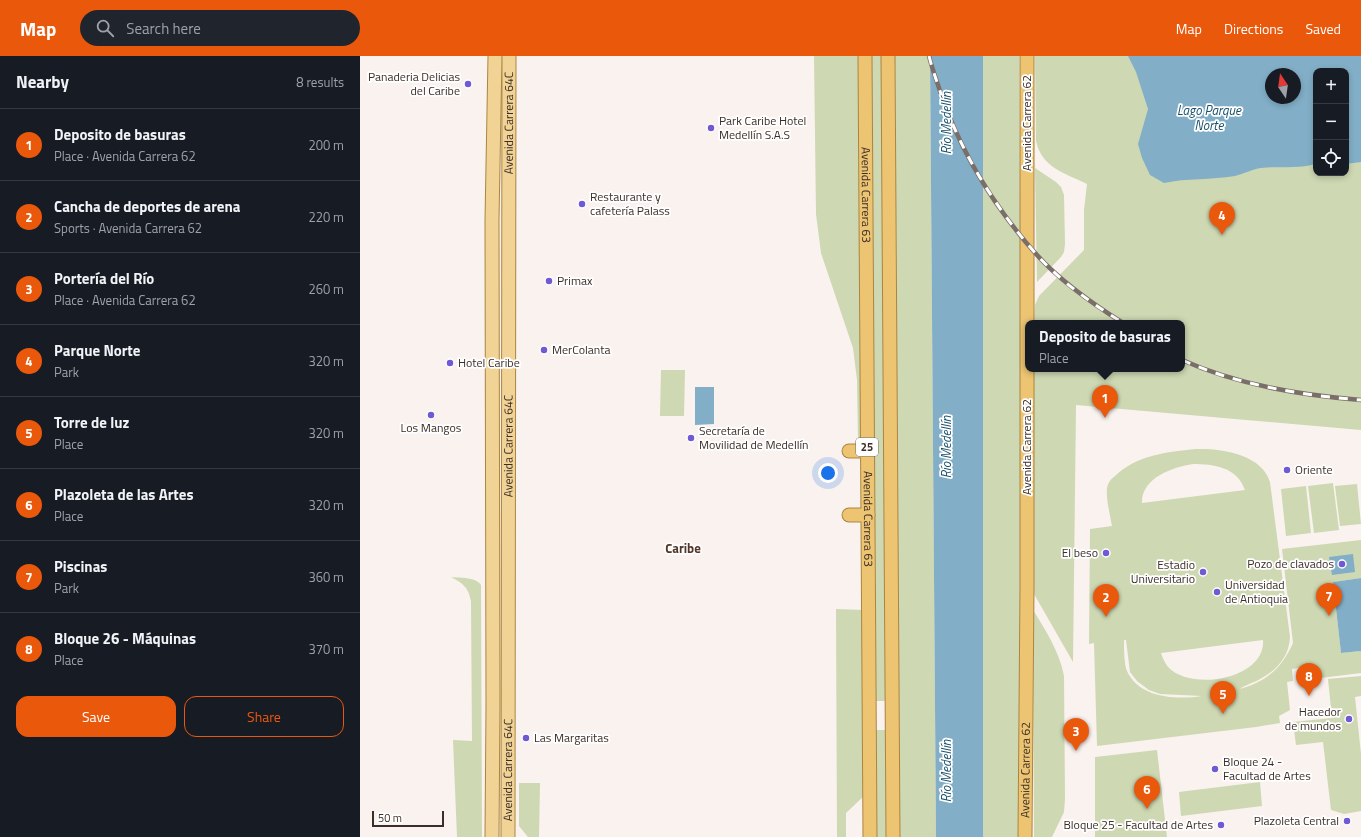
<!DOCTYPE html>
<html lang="en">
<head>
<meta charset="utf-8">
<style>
  body { margin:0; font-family:"Titillium Web",sans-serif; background:#20242c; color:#f1f3f6 }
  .controls { position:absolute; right:12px; top:12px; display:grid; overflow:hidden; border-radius:8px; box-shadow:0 2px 6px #0003 }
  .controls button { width:36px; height:36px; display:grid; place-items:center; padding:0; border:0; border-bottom:1px solid #363941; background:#171b24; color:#f1f3f6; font:20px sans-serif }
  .compass { position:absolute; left:905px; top:12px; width:36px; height:36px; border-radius:50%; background:#171b24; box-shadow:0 2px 6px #0003; rotate:347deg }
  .scale { position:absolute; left:12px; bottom:10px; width:72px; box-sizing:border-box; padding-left:4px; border:2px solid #3b2d27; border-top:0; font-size:11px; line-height:14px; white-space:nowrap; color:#3b2d27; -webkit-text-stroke:3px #fff; paint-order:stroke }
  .you { position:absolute; left:468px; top:417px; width:14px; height:14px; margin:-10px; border:3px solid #fff; border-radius:50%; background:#1a73e8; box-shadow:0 0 0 6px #1a73e833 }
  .badge { display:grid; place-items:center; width:26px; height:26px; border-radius:50%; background:#ea580c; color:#fff; font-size:13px; font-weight:700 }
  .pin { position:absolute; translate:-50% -33px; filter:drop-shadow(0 1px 2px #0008) }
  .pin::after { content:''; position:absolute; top:21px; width:14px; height:12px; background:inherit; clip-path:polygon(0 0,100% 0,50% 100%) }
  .popup { position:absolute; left:665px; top:264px; width:160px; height:52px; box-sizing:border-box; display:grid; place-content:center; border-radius:8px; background:#171b24; filter:drop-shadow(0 1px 3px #0005); font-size:13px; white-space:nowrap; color:#9ea1a6 }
  .popup b { font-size:15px; color:#f1f3f6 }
  .popup::after { content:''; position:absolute; left:50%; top:100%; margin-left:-8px; border:8px solid transparent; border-top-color:#171b24 }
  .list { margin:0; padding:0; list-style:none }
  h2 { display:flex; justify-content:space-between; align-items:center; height:52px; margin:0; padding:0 16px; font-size:17px }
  h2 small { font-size:13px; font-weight:400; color:#9ea1a6 }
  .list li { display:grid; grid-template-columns:26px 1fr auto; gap:12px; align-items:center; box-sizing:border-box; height:72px; padding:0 16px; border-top:1px solid #363941 }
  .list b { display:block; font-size:15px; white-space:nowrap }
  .list p { margin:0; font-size:13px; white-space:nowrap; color:#9ea1a6 }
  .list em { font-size:13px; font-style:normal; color:#9ea1a6 }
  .actions { display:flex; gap:8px; padding:12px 16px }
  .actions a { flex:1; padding:9px 0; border:1px solid #ea580c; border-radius:12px; text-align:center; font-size:14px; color:#ea580c }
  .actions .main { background:#ea580c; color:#fff }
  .icon { flex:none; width:22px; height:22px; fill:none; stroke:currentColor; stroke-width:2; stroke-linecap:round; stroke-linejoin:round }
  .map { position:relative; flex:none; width:1001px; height:781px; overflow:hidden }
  header { display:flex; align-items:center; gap:24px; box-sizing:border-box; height:56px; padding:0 20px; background:#ea580c; color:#fff }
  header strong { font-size:19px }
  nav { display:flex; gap:22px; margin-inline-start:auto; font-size:14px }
  .search { width:280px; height:36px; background:#20242c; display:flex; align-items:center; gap:10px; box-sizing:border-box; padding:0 14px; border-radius:22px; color:#9ea1a6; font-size:15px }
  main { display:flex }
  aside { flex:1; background:#171b24 }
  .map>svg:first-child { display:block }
</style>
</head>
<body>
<header>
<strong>Map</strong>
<div class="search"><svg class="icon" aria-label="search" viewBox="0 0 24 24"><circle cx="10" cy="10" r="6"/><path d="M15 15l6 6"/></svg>Search here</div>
<nav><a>Map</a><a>Directions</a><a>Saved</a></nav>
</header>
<main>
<aside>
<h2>Nearby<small>8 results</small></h2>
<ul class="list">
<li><span class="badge">1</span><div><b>Deposito de basuras</b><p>Place · Avenida Carrera 62</p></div><em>200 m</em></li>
<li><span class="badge">2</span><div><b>Cancha de deportes de arena</b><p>Sports · Avenida Carrera 62</p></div><em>220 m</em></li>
<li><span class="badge">3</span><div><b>Portería del Río</b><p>Place · Avenida Carrera 62</p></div><em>260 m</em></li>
<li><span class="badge">4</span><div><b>Parque Norte</b><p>Park</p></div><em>320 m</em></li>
<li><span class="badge">5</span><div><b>Torre de luz</b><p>Place</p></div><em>320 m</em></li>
<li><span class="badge">6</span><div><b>Plazoleta de las Artes</b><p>Place</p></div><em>320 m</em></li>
<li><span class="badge">7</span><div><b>Piscinas</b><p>Park</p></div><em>360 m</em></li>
<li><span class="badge">8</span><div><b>Bloque 26 - Máquinas</b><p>Place</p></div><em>370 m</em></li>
</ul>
<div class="actions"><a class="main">Save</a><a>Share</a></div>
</aside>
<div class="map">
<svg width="1001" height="781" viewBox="0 0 1001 781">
  <rect width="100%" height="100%" fill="#faf2ef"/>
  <path fill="#ced8b2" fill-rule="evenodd" d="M454,0H500L504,385H498L497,324L493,292L461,197L456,158Z
    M510,0H522L526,645H516Z
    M535,0H570L576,781H539L536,446L537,304Z
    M623,0H659L661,309L659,781H623Z
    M675,0H1001V374L716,349L713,606L674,538L673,313H822V267H674L675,249L679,240L724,194V154L727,128C705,117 682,112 676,85ZM956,15H986V117H956ZM911,18H935V42H911Z
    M675,112L696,126L701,131L704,139L705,188L704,196L701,201L677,226Z
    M301,314H325L324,360H300Z
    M836,393C860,392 902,398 910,426L930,581C929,601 917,614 900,623C893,627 885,629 880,633C906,626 922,612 933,587L922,493L1001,484V522L973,526L981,597L1001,595V617L952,623L950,610L932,613L933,625L927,626L930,654L919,660L920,667L896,671L737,690L734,587L729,588L730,473L752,470C750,458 746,444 747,433C747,428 751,423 755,420C777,399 807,396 836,393ZM833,408C854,408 877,411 885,434L782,447C781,422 813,411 833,408ZM764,584H766L770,616L777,625L789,634L800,638L842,640C816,644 779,642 767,615C764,609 764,591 764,584ZM903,584C906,623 831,636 808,611C805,607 802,601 801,597Z
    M973,427L979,474L954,477L948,430Z
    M997,428L1001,468L980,470L975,430Z
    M946,430L951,477L926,480L921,433Z
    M91,521C101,522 116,521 121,529L122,781H97L93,684L112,685L111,545C108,531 104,528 91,521Z
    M476,553L504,554L506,738L486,757V781H477Z
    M673,554C686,575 699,595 704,620L705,743L704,756L692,781H674Z
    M1001,620V640L995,641L1001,698V755L984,758L971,754L963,686L936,689L933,666L972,662L968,623Z
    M516,674H527L528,781H517Z
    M797,694L807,781H735V701Z
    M900,726L902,750L821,760L819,736Z
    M159,727H180L179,781H168L159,770Z"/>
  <path fill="#82afc7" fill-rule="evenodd" d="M570,0H623V781H576Z
    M768,0H1001V106L986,108V15H956V108C938,113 919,110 901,112C892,113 884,118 875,120C851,124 827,122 804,127L790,119L782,102L778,88L788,53L776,16ZM911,18H935V42H911Z
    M335,331H354V368L335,369Z
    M993,498L995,516L972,519L969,501Z
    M1001,522V595L981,597L973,526Z"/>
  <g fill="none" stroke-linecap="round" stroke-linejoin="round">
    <defs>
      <g id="primary">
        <path d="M132,781L133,650L132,164L135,0"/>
        <path id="s1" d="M148,781L149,0"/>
      </g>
      <g id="trunk">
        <path id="s2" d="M505,0L510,781"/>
        <path d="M528,0L533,781"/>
        <path d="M489,395H507"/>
        <path d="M489,459H508"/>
        <path id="s3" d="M665,781L667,530V0"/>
      </g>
    </defs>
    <use href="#primary" stroke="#ab8541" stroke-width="15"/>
    <use href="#trunk" stroke="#ab8541" stroke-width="15"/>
    <use href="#primary" stroke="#f1d395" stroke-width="13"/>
    <use href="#trunk" stroke="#ecc472" stroke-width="13"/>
    <defs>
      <path id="rail" d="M569,0C572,12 576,23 580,35C600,95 635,152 677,199C701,226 733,248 763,267
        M822,304C878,329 940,339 1001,344"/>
    </defs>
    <use href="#rail" stroke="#7a6e69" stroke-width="4.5"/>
    <use href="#rail" stroke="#fff" stroke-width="3" stroke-dasharray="9" stroke-linecap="butt"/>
  </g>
  <g fill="#6f5ad4" stroke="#fff" stroke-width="1.5">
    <circle cx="108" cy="28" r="4"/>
    <circle cx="351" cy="72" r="4"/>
    <circle cx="222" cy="148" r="4"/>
    <circle cx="189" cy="225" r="4"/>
    <circle cx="184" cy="294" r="4"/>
    <circle cx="90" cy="307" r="4"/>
    <circle cx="71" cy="359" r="4"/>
    <circle cx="331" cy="382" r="4"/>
    <circle cx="927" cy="414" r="4"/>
    <circle cx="746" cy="497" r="4"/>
    <circle cx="982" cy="508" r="4"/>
    <circle cx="843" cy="516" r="4"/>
    <circle cx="857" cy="536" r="4"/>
    <circle cx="989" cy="663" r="4"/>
    <circle cx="166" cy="682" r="4"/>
    <circle cx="855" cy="713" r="4"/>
    <circle cx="987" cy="765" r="4"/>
    <circle cx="861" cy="769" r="4"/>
  </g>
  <g text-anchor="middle" stroke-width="3.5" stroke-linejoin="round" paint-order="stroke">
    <rect fill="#fff" stroke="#766c68" stroke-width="1" x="496" y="382" width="22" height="18" rx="3"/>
    <g font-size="11" font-weight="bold" fill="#3b2d27">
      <text x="507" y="395">25</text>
    </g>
    <g font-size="12" fill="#3b2d27" stroke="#fff" text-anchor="start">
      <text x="100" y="25" text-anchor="end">Panaderia Delicias<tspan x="100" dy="14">del Caribe</tspan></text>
      <text x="359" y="69">Park Caribe Hotel<tspan x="359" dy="14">Medellín S.A.S</tspan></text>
      <text x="230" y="145">Restaurante y<tspan x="230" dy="14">cafetería Palass</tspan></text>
      <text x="197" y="229">Primax</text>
      <text x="192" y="298">MerColanta</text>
      <text x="98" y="311">Hotel Caribe</text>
      <text x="71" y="376" text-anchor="middle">Los Mangos</text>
      <text x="339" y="379">Secretaría de<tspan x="339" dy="14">Movilidad de Medellín</tspan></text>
      <text x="935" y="418">Oriente</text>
      <text x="738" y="501" text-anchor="end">El beso</text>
      <text x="974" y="512" text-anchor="end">Pozo de clavados</text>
      <text x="835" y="513" text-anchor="end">Estadio<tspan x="835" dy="14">Universitario</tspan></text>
      <text x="865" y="533">Universidad<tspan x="865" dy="14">de Antioquia</tspan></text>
      <text x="981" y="660" text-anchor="end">Hacedor<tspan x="981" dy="14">de mundos</tspan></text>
      <text x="174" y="686">Las Margaritas</text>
      <text x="863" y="710">Bloque 24 -<tspan x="863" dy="14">Facultad de Artes</tspan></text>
      <text x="979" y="769" text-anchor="end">Plazoleta Central</text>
      <text x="853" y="773" text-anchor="end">Bloque 25 - Facultad de Artes</text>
    </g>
    <g font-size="12" fill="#3b2d27" stroke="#fff">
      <text dy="4" stroke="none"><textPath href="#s1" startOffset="714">Avenida Carrera 64C</textPath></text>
      <text transform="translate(667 67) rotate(-90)" y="4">Avenida Carrera 62</text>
      <text dy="4" stroke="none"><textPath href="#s2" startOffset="139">Avenida Carrera 63</textPath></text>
      <text dy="4" stroke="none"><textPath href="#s1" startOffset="391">Avenida Carrera 64C</textPath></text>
      <text transform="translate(667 391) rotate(-90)" y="4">Avenida Carrera 62</text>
      <text dy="4" stroke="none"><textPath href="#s2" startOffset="463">Avenida Carrera 63</textPath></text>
      <text dy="4" stroke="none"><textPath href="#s1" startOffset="67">Avenida Carrera 64C</textPath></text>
      <text dy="4" stroke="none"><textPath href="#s3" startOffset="67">Avenida Carrera 62</textPath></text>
    </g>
    <g font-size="13" font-style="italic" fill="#17506a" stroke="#fff">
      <text x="849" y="59">Lago Parque<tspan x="849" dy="15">Norte</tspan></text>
      <text transform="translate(586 67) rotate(-90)" y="5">Río Medellín</text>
      <text transform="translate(586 391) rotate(-90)" y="5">Río Medellín</text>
      <text transform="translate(586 715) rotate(-90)" y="5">Río Medellín</text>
    </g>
    <g font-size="13" font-weight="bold" fill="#523628" stroke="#fff">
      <text x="323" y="497">Caribe</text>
    </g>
  </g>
</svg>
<div class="controls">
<button>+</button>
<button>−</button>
<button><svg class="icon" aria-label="locate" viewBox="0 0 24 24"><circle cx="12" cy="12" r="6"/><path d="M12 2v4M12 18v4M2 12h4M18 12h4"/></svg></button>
</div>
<svg class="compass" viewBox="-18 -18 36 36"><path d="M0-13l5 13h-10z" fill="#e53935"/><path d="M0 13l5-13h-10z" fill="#9ea1a6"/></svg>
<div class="scale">50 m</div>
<div class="you"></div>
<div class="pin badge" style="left:745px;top:362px">1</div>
<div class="popup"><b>Deposito de basuras</b>Place</div>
<div class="pin badge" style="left:746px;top:561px">2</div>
<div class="pin badge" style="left:716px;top:695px">3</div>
<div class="pin badge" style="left:862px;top:179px">4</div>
<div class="pin badge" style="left:863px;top:658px">5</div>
<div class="pin badge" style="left:787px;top:753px">6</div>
<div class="pin badge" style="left:969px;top:560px">7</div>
<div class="pin badge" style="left:949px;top:640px">8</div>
</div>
</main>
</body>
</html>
